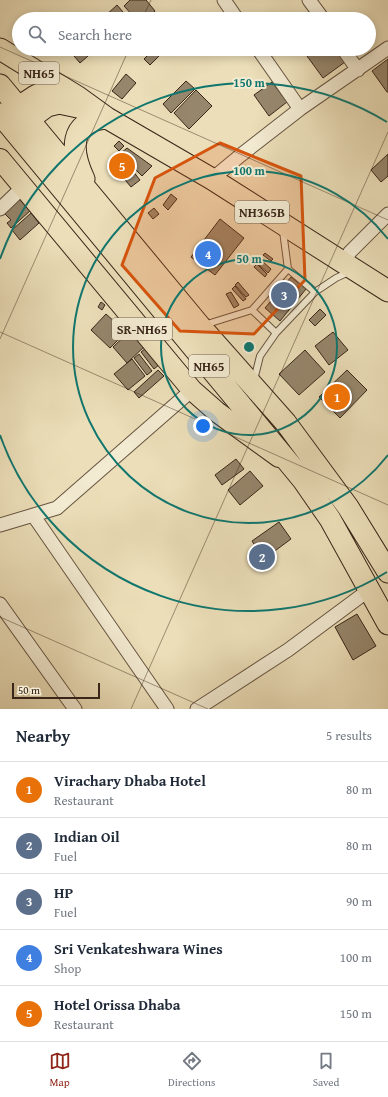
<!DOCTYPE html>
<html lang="en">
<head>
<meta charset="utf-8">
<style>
  body { margin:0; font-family:"Gentium Book Plus",serif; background:#f2f2f3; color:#1f2937 }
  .scale { position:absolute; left:12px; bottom:10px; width:88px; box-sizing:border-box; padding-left:4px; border:2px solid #392619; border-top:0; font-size:11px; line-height:14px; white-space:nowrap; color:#392619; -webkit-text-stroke:3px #f2ead1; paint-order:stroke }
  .you { position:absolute; left:203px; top:426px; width:14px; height:14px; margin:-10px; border:3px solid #fff; border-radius:50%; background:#1a73e8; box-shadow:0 0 0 6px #1a73e833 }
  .badge { display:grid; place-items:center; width:26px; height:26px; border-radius:50%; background:#8f2418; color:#fff; font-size:13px; font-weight:700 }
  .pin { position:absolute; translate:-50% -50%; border:2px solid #fff; box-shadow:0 1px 4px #0006 }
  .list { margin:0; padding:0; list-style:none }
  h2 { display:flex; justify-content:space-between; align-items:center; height:52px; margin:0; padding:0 16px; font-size:17px }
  h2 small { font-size:13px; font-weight:400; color:#747a83 }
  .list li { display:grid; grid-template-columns:26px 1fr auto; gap:12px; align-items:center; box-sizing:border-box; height:56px; padding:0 16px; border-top:1px solid #e0e1e3 }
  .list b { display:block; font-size:15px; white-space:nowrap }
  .list p { margin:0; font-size:13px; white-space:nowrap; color:#747a83 }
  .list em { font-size:13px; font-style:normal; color:#747a83 }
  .icon { flex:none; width:22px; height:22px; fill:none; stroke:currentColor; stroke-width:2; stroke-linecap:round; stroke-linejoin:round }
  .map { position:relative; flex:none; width:388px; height:709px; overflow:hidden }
  .search { position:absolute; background:#fff; box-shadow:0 2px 10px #0003; left:12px; right:12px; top:12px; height:44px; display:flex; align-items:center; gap:10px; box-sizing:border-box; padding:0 14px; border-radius:22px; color:#747a83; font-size:15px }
  .sheet { height:332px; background:#fff }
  nav { display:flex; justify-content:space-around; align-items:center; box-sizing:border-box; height:56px; border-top:1px solid #e0e1e3; background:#fff; font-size:11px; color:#747a83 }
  nav a { display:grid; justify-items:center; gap:2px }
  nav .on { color:#8f2418 }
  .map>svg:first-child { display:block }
</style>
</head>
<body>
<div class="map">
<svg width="388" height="709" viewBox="0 0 388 709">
  <rect width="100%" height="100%" fill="#ebdeb8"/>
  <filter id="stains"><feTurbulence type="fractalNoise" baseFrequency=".005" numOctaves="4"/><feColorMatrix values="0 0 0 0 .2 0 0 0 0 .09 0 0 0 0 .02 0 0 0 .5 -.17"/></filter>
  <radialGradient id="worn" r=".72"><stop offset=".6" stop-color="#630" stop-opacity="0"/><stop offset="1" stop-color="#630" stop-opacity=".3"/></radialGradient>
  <path fill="#96866c" stroke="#392619" d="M130,0H146L155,11L146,19H136L124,6Z
    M117,5L129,19H105L104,17Z
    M83,14L87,19H76Z
    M68,49H96L80,63Z
    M154,49H166L150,65L144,59Z
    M317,49H336L345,62L323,78L307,56Z
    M388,59V92H387L372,71Z
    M126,74L136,83L122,99L112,91Z
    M186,81L195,89L171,113L163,104Z
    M272,82L287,102L269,116L254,95Z
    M196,90L212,106L189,129L174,113Z
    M119,141L124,146L119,151L114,146Z
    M127,148L152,166L142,176L120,154Z
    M119,154L140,180L131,187L110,162Z
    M388,154V176L381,182L371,170Z
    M171,194L177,199L168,210L163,205Z
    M20,199L30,211L11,228L7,223L11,220L4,213Z
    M154,208L159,214L153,219L148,213Z
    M31,213L39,223L20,240L12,230Z
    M220,219L244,238L215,275L191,257Z
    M265,253L273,259L271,261L263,255Z
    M262,261L271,269L268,273L259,265Z
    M257,264L267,274L265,277L254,267Z
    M291,277L306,289L280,321L265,308Z
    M238,282L249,295L246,297L235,285Z
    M235,286L246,299L243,301L232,289Z
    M231,292L239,305L234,308L226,294Z
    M101,302L105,305L102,310L98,307Z
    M320,309L326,315L315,326L309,320Z
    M106,314L126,332L110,348L91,330Z
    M132,329L146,345L127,363L113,347Z
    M333,332L348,350L329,365L315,346Z
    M147,347L160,364L154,369L141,352Z
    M305,350L325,372L299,395L279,374Z
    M139,354L152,371L147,375L134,358Z
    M132,359L145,376L128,390L114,374Z
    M158,370L164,376L139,398L134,392Z
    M347,370L367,390L340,418L319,397Z
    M236,459L244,469L222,485L215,475Z
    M250,471L263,486L240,505L228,490Z
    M279,522L291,539L264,559L252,541Z
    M357,614L376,646L353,660L335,627Z"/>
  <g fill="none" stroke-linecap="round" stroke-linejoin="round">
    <defs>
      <path id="service" d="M283,231L288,269L315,292L336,278L351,271
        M252,310L288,269
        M204,325L252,310L276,333L260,356L254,380
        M276,333L315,292"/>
      <path id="minor" d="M224,0L237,19
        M309,0L323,19
        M258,49L300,109
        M343,49L358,70
        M212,179L241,155L300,109L388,48
        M0,209L23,187
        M343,263L350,252L388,214
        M33,515L167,709
        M0,525L57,508L192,390
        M0,604L75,709
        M197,709L288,650L369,590"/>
      <path id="primary" d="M0,159L192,390L217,412L279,457"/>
      <path id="trunk" d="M0,49L78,97L107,118L212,179L388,291
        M0,85L200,326L286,423L348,507L388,572
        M0,114L303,480L330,519L388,624
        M12,119C23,101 43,86 65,92
        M14,123L28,120L47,106L59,103L87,109
        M84,179C71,151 68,121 107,118"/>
    </defs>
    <use href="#service" stroke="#665441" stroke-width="8"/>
    <use href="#minor" stroke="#665441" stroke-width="15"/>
    <use href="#primary" stroke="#392619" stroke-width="22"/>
    <use href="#trunk" stroke="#392619" stroke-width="23"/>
    <use href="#service" stroke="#f2ead1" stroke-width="6"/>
    <use href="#minor" stroke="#f2ead1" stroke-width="13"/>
    <use href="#primary" stroke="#ebdeb8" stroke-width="20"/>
    <use href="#trunk" stroke="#ebdeb8" stroke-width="21"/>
  </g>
  <path fill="#d6540d" fill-opacity="0.2" stroke="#d6540d" stroke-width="3" stroke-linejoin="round" d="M220,143L301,176L305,280L254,334L180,331L122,265L155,178Z"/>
  <path fill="none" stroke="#392619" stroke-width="1" stroke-opacity="0.45" d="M142,19L151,0M0,47L388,220M0,332L388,505M0,339L129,49M0,617L208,709M131,709L388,132"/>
  <g fill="none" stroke="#0f766e" stroke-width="2">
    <circle cx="249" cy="347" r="88"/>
    <path d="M388 455A176 176 0 1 1 388 239"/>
    <path d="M387 572A264 264 0 0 1 0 435M0 259A264 264 0 0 1 387 122"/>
  </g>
  <g text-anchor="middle" stroke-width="4" stroke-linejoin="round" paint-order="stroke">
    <g fill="#f2ead1" stroke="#706150" stroke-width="1">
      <rect x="19" y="62" width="40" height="22" rx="3"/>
      <rect x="235" y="201" width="54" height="22" rx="3"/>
      <rect x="112" y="318" width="60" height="22" rx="3"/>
      <rect x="189" y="355" width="40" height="22" rx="3"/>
    </g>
    <g font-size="13" font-weight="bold" fill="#392619">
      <text x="39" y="78">NH65</text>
      <text x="262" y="217">NH365B</text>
      <text x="142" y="334">SR-NH65</text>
      <text x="209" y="371">NH65</text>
    </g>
  </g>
  <circle cx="249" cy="347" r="6" fill="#0f766e" stroke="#f2ead1" stroke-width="2"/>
  <g font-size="12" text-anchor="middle" font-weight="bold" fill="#0f766e" stroke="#f2ead1" stroke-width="4" stroke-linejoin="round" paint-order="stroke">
    <text x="249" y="87">150 m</text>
    <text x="249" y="175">100 m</text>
    <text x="249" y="263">50 m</text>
  </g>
  <rect width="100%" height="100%" filter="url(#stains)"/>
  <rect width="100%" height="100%" fill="url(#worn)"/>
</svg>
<div class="scale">50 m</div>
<div class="you"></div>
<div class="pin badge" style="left:337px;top:397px;background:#e8710a">1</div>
<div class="pin badge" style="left:262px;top:557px;background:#5c6f8a">2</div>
<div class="pin badge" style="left:284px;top:295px;background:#5c6f8a">3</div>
<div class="pin badge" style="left:208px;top:254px;background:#3f7fe0">4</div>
<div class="pin badge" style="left:122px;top:166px;background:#e8710a">5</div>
<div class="search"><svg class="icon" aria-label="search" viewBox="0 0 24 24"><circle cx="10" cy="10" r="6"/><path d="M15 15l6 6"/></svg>Search here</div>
</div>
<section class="sheet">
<h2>Nearby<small>5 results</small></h2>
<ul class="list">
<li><span class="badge" style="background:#e8710a">1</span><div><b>Virachary Dhaba Hotel</b><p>Restaurant</p></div><em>80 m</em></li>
<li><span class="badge" style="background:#5c6f8a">2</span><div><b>Indian Oil</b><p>Fuel</p></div><em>80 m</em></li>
<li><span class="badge" style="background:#5c6f8a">3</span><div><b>HP</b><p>Fuel</p></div><em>90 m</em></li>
<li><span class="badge" style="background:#3f7fe0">4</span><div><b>Sri Venkateshwara Wines</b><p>Shop</p></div><em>100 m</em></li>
<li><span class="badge" style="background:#e8710a">5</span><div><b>Hotel Orissa Dhaba</b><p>Restaurant</p></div><em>150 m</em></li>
</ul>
</section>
<nav>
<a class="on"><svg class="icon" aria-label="map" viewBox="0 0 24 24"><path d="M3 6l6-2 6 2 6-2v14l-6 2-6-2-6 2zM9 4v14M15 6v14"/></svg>Map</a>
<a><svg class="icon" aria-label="directions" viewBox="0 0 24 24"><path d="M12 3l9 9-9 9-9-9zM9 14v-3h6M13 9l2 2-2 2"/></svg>Directions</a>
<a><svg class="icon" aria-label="saved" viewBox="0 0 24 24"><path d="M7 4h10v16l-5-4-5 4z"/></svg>Saved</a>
</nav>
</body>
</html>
